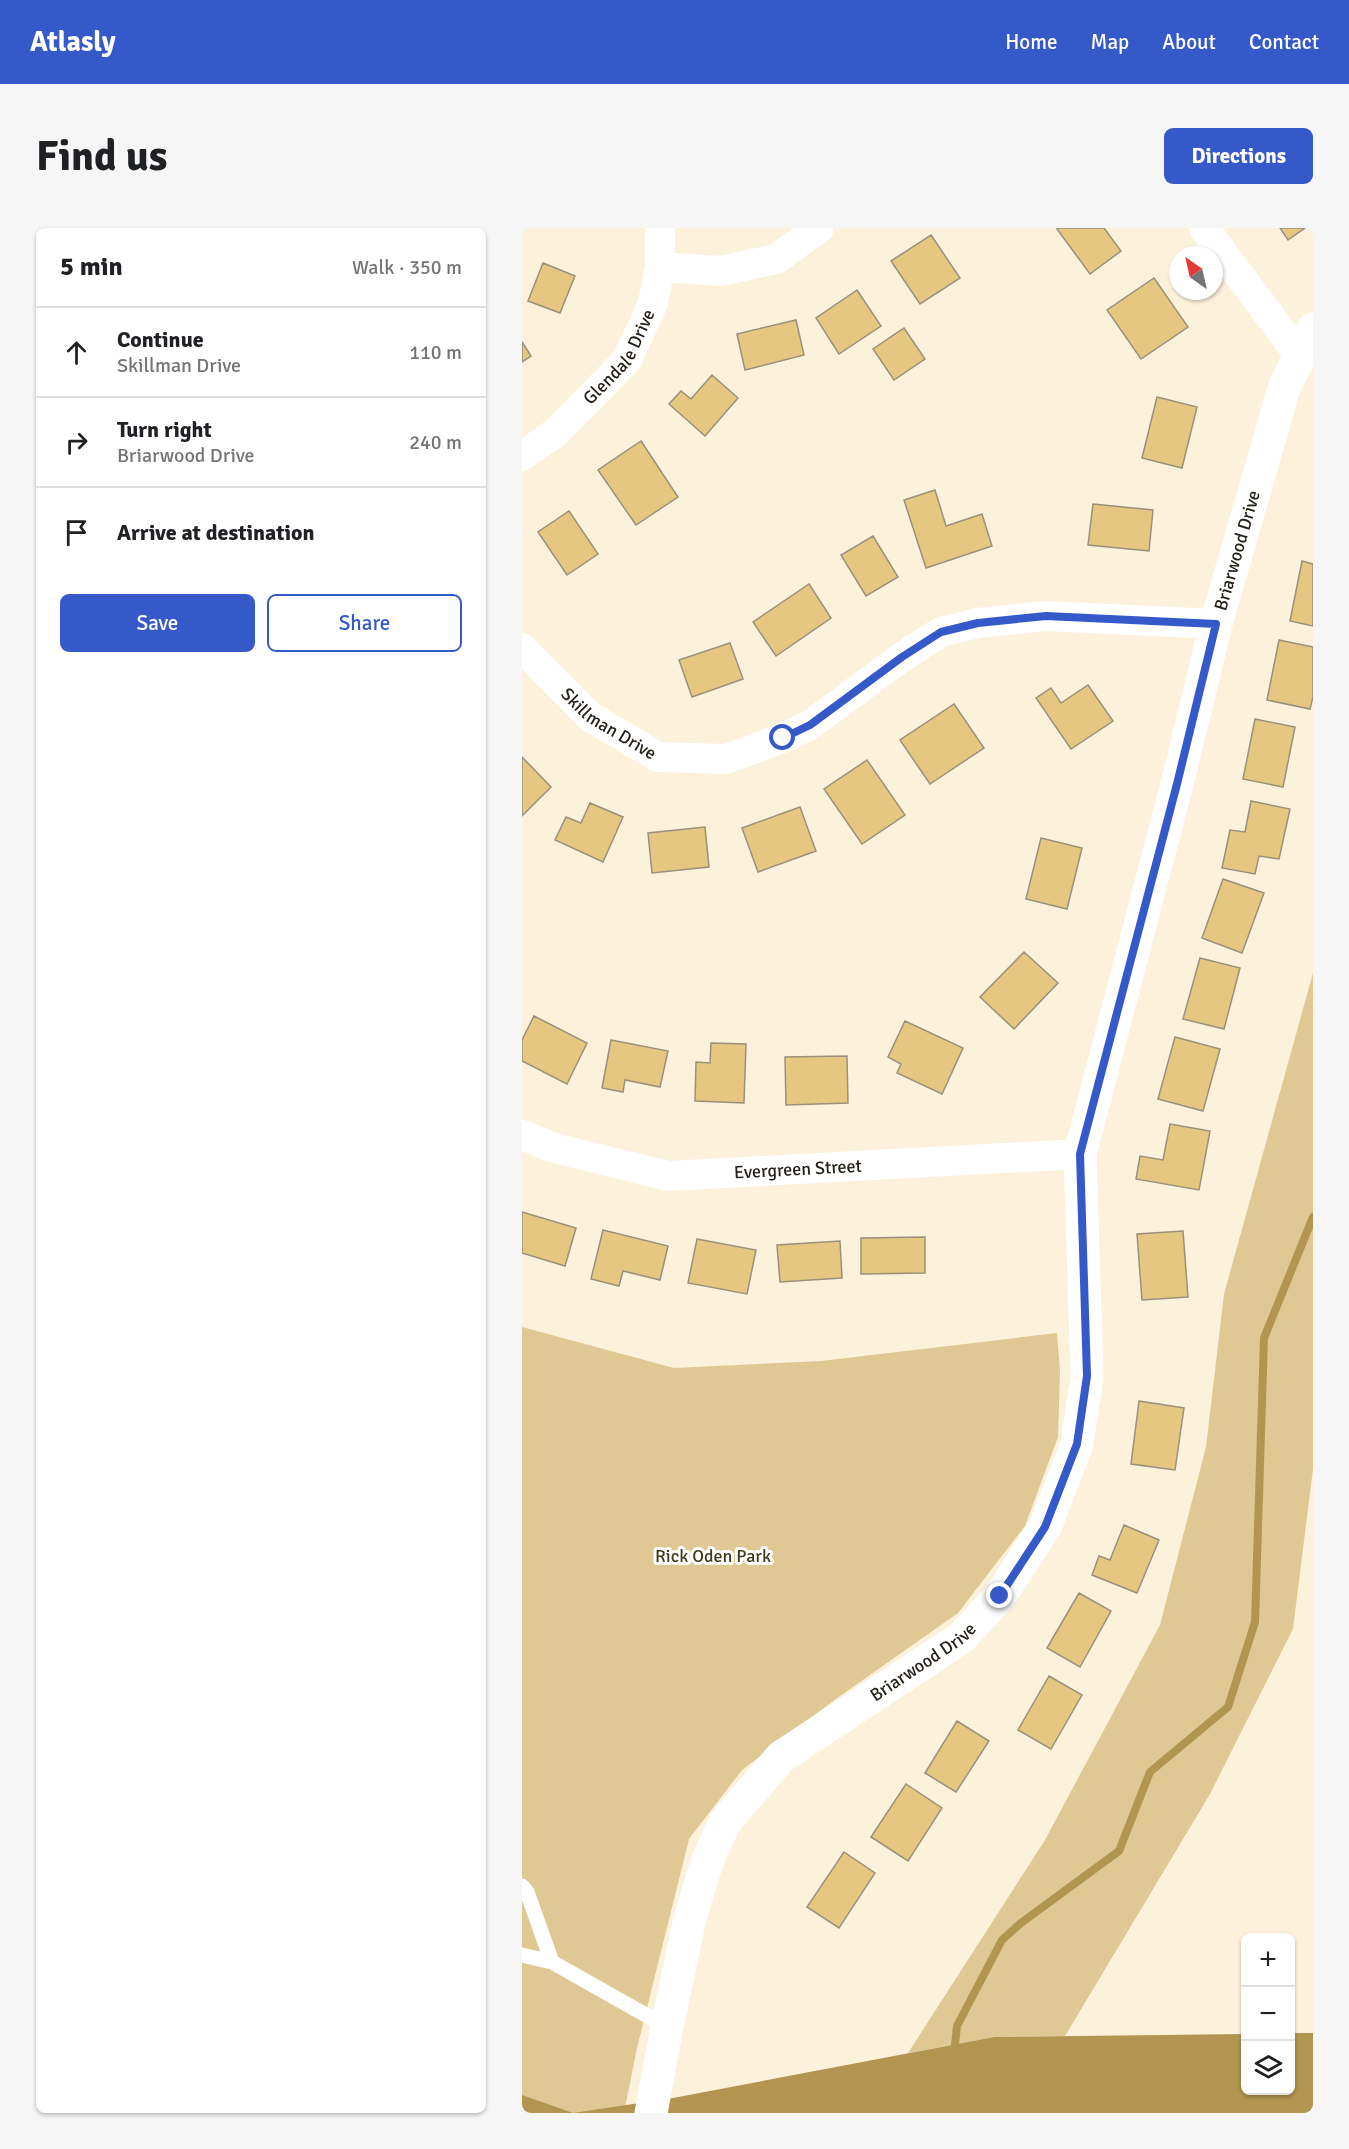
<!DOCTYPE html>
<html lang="en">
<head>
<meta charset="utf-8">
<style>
  body { margin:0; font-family:Signika,sans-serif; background:#f6f6f6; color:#202124 }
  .controls { position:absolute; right:18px; bottom:18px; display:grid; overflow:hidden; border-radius:9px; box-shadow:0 2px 4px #0004 }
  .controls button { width:54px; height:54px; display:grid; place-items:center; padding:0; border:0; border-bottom:2px solid #e0e0e0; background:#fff; color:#202124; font:30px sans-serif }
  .compass { position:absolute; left:647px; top:18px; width:54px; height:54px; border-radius:50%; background:#fff; box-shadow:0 2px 4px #0004; rotate:326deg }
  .stop { position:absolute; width:18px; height:18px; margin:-14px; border:4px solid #3659ca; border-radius:50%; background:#fff }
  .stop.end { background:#3659ca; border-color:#fff; box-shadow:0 2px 6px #0008 }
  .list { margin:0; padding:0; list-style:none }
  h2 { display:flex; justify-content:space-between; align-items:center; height:78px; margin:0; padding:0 24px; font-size:26px }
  h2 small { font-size:20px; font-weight:400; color:#757577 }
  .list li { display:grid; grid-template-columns:39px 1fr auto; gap:18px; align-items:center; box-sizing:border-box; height:90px; padding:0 24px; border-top:2px solid #e0e0e0 }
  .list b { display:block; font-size:22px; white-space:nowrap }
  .list p { margin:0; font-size:20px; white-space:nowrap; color:#757577 }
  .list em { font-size:20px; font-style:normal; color:#757577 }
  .actions { display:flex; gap:12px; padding:18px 24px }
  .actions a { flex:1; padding:14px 0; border:2px solid #3659ca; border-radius:9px; text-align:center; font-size:21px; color:#3659ca }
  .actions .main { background:#3659ca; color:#fff }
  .icon { flex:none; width:33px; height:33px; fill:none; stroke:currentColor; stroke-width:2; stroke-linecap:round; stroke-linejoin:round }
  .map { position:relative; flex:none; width:791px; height:1885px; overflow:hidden; border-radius:9px }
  header { display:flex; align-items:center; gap:36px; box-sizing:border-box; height:84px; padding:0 30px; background:#3659ca; color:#fff }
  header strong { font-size:28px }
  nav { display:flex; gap:33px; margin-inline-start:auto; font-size:21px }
  .intro { display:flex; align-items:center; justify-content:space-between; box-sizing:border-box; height:144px; padding:0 36px }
  h1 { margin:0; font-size:42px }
  .button { padding:15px 27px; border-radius:9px; background:#3659ca; color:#fff; font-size:21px; font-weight:700 }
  main { display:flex; gap:36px; padding:0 36px }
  aside { flex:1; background:#fff; border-radius:9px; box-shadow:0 2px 4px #0004 }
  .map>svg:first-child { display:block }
</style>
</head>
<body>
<header>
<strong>Atlasly</strong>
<nav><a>Home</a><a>Map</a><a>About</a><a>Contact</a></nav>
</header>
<div class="intro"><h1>Find us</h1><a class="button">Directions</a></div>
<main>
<aside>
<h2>5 min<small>Walk · 350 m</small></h2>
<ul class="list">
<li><svg class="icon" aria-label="ahead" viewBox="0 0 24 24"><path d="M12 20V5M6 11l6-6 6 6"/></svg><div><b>Continue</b><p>Skillman Drive</p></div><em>110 m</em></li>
<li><svg class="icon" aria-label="right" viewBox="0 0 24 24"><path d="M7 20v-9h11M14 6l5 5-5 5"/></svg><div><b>Turn right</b><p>Briarwood Drive</p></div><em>240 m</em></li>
<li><svg class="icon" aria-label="arrive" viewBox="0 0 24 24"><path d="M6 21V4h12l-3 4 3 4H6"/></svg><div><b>Arrive at destination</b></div></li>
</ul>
<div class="actions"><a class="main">Save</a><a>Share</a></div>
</aside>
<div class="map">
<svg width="791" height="1885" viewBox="0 0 791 1885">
  <rect width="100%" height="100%" fill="#fcf1da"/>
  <path fill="#e0c894" d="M791,745V1241L771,1401L688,1566L543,1808L472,1809L386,1825L523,1612L638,1397L684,1219L702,1066Z
    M0,1099L152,1140L299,1133L535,1105L538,1143L536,1209L503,1298L436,1385L311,1473L220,1542L167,1611L115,1820L102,1885H0Z"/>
  <path fill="#b29550" d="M769,1805H791V1885H0V1867L51,1885L151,1870L472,1809L723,1806L724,1862H768Z"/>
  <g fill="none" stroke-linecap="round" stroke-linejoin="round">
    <path stroke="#b29550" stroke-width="8" d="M432,1826L435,1798L480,1712L499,1695L597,1623L628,1544L706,1479L733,1394L742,1110L791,989"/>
  </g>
  <path fill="#e5c781" stroke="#9a917c" stroke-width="1.5" d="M537,0H582L599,23L568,46L535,1Z
    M758,0H783L766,12Z
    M409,7L438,50L398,76L369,33Z
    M21,35L53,48L38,85L6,73Z
    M632,50L666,99L619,131L585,82Z
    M335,62L359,98L317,126L294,90Z
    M274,92L282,127L223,142L215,106Z
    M382,100L403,131L372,152L351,121Z
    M0,114L9,128L0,134Z
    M190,147L216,170L183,208L147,176L159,163L169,171Z
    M635,169L675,179L660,240L620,230Z
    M119,213L156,269L114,297L76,242Z
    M413,262L424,298L460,286L470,318L404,340L382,272Z
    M571,276L631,282L627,323L566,317Z
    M47,283L76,326L45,347L16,304Z
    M351,308L376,349L344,368L319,327Z
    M780,333L791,336V398L768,393Z
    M287,356L309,390L254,428L231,394Z
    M757,412L791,419V469L788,481L745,472Z
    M208,415L221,451L170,469L157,432Z
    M566,457L591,493L549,521L514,470L529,460L539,475Z
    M432,476L462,520L408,556L378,512Z
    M733,491L773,499L761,559L721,551Z
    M0,529L29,559L0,588Z
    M345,532L383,587L340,616L302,561Z
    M729,573L768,581L757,631L737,628L733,646L700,640L708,602L723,604Z
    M68,575L101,589L81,634L33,612L44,589L59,595Z
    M278,579L294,623L236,644L220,600Z
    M183,599L187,639L130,645L126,605Z
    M519,610L560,620L545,681L504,671Z
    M701,651L742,665L720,725L680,710Z
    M502,724L536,755L492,801L458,769Z
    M678,730L718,740L702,801L661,791Z
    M12,788L65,815L45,856L0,833V812Z
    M383,793L441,820L420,866L375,845L379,836L366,829Z
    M653,809L698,821L681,883L636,871Z
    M89,812L146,823L138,859L103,852L101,864L80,860Z
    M189,815L224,816L222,875L173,873L174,834L188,835Z
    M325,828L326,875L264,877L263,829Z
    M648,896L688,903L677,962L614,951L618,928L641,932Z
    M0,984L54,1000L43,1038L0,1025Z
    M81,1002L146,1018L138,1052L101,1043L97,1058L69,1051Z
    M661,1003L666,1069L620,1072L615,1006Z
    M403,1009V1045L339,1046V1010Z
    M175,1011L234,1022L225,1066L166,1055Z
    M318,1013L320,1050L258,1054L255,1017Z
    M617,1173L662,1180L653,1242L609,1236Z
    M602,1297L637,1312L615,1365L570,1347L577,1328L588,1332Z
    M557,1365L589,1383L558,1439L525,1420Z
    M527,1448L560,1467L529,1521L496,1502Z
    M435,1493L467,1513L434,1564L403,1545Z
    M384,1556L420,1580L386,1633L349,1609Z
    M322,1624L353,1645L317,1700L285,1679Z"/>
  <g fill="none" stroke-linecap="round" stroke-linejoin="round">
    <path stroke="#fff" stroke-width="15" d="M0,1658L5,1664L30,1734
      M0,1727L30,1734L145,1799"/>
    <g stroke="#fff" stroke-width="30">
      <path d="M682,0L777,127"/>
      <path d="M138,39L199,43L254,31L297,0"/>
      <path id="s1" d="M0,228L33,205L105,132L131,75L138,39V0"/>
      <path id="s2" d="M0,420L67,488L136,529L204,531L261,510L288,497L380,429L419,404L456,395L524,388L694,396"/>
      <path id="s3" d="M0,907L32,920L146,948L558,926"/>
    </g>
    <path stroke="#fff" stroke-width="33" id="s4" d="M129,1885L145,1799L168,1690L185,1634L203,1594L259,1529L439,1410L478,1368L523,1299L555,1216L565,1148L558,926L655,556L694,396L762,160L791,101"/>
  </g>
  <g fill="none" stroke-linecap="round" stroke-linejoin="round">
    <path stroke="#3659ca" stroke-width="8" d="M261,510L288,497L380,429L419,404L456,395L524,388L694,396L655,556L558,926L565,1148L555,1216L523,1299L478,1368"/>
  </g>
  <g text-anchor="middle" stroke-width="6" stroke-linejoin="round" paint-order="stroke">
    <g font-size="18" fill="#252119" stroke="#fff">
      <text dy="6" stroke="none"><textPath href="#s1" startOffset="141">Glendale Drive</textPath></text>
      <text dy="6" stroke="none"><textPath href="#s4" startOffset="1746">Briarwood Drive</textPath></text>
      <text dy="6" stroke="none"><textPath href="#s2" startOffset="116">Skillman Drive</textPath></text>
      <text dy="6" stroke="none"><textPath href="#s3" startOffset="282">Evergreen Street</textPath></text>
      <text dy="6" stroke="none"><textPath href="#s4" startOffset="558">Briarwood Drive</textPath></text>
    </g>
    <g font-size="18" fill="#453818" stroke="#fff">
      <text x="191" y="1334">Rick Oden Park</text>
    </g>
  </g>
</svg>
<div class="controls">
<button>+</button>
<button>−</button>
<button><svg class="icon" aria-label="layers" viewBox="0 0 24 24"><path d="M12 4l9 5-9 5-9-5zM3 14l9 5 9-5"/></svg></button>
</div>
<svg class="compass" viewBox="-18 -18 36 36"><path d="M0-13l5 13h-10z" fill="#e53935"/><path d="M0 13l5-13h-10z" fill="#757577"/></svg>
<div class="stop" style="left:261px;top:510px"></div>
<div class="stop end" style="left:478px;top:1368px"></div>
</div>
</main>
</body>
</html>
